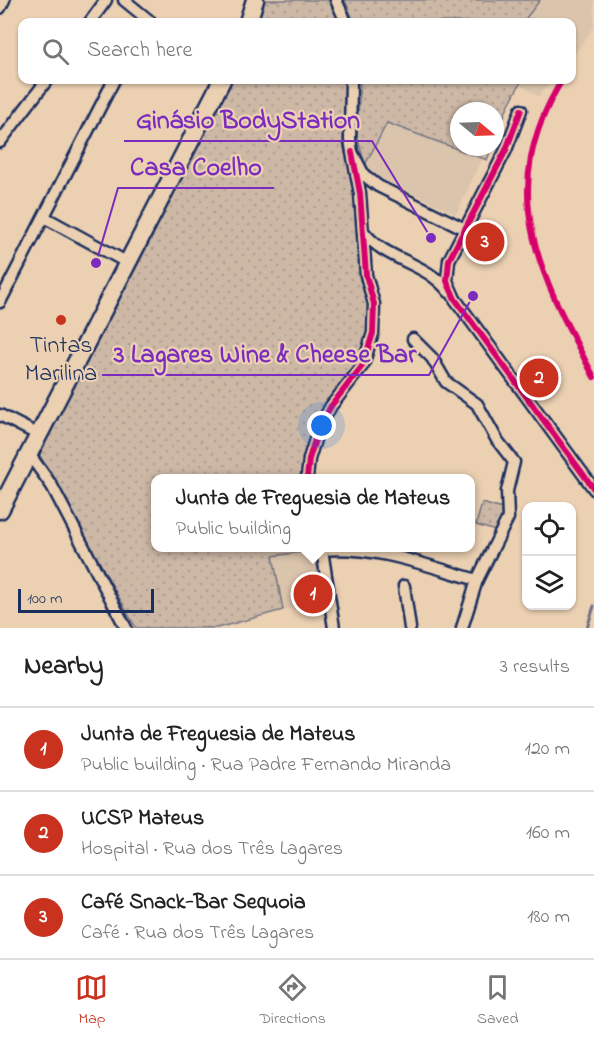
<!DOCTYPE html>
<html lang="en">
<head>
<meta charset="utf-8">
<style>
  body { margin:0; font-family:"Indie Flower",sans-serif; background:#f6f6f6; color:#222 }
  .controls { position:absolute; right:18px; bottom:18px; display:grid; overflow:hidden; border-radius:12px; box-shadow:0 2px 4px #0004 }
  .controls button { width:54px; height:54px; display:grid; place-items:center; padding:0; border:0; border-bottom:2px solid #e0e0e0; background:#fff; color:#222; font:30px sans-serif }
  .compass { position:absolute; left:450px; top:102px; width:54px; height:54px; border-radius:50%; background:#fff; box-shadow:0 2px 4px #0004; rotate:109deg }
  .scale { position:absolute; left:18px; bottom:15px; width:136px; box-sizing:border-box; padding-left:6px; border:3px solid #1b2f5e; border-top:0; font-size:16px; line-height:21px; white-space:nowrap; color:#1b2f5e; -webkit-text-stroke:4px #ebd0b2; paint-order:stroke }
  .you { position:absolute; left:322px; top:426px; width:21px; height:21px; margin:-15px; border:4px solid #fff; border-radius:50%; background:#1a73e8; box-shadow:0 0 0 9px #1a73e833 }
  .badge { display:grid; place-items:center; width:39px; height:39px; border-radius:50%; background:#c8321e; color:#fff; font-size:20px; font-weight:700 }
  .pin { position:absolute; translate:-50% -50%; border:3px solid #fff; box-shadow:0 2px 6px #0006 }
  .popup { position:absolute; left:151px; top:474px; width:324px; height:78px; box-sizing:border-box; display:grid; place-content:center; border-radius:12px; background:#fff; filter:drop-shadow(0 2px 4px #0005); font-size:20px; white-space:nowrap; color:#767676 }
  .popup b { font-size:22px; color:#222 }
  .popup::after { content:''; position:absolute; left:50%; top:100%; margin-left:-12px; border:12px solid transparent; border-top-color:#fff }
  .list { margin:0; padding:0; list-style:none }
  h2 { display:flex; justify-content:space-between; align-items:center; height:78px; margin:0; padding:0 24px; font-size:26px }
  h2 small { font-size:20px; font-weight:400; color:#767676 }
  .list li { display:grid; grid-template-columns:39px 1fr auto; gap:18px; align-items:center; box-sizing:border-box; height:84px; padding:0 24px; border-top:2px solid #e0e0e0 }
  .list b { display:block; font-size:22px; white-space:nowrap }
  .list p { margin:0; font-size:20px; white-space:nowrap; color:#767676 }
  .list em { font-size:20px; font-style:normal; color:#767676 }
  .icon { flex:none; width:33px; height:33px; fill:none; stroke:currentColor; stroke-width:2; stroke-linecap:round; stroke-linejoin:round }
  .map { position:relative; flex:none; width:594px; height:628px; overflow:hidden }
  .search { position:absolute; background:#fff; box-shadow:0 2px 4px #0004; left:18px; right:18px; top:18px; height:66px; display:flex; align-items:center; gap:15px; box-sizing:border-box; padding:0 21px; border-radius:12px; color:#767676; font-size:22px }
  .sheet { height:330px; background:#fff }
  nav { display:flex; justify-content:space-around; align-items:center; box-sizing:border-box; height:84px; border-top:2px solid #e0e0e0; background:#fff; font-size:16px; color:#767676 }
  nav a { display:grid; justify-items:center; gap:3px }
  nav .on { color:#c8321e }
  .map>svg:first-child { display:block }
</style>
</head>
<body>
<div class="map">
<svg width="594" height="628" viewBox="0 0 594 628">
  <defs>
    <pattern id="grass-dots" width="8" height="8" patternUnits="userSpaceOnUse" patternTransform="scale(1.5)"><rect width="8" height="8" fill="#cdb8a6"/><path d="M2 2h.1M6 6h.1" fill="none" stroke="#af9e91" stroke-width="1.8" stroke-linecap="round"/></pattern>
  </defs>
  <rect width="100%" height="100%" fill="#ebd0b2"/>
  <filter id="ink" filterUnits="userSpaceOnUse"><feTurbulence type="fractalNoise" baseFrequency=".0167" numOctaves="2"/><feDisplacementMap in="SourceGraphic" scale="12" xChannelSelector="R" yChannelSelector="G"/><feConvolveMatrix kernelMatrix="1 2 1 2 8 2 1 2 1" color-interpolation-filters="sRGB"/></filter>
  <g filter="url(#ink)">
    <path fill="#dbc4ac" d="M540,0H594V26L572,58V22H523Z
      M522,80H554L538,96L519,84Z
      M387,123L482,159L456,214L368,172L365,165Z
      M308,551L314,553L316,558L323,604L283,610L273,555Z"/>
    <path fill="url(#grass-dots)" stroke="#747482" stroke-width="1.5" d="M264,0H329L339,22H257Z
      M345,0H540L523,22H354Z
      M230,80H345L343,144L353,184L360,281L365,284L370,310L365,353L315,427L313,426L304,454L301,478H156V548H308V551L273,556L283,610L217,628H136L38,452L107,317L115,308L151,238L158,219Z
      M360,80H522L508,106L495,139V111H459V147H492L487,160L387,123L365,165L357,136Z
      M482,503L506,510L499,532L476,525Z"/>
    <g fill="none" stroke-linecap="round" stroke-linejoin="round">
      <path stroke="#6d6f7f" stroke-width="3" d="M587,628L594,606"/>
      <defs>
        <path id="street" d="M124,0L151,22
          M336,0L346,22
          M0,8L4,0
          M90,22L106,0
          M351,80L350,139L352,152L364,175L378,186L465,229
          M521,110L506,150L449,260L447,281L455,299L594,489
          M0,142L47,80
          M44,217L128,263
          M363,231C386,262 424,260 449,292
          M0,302L114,80
          M413,339L432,358L446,382L477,404L497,440L514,462L507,491L508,518L477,580L462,628
          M0,415L39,435
          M29,454L52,486L126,628
          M307,478L309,459L318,430L331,406L363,365L373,333L374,304L366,275L360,193L352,152
          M317,548L322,550L334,628
          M322,550C374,545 428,566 477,580
          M404,586L410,628"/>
        <path id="primary" d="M248,22L255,0
          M0,510L222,80"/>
      </defs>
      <use href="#street" stroke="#1b2f5e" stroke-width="15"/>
      <use href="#primary" stroke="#1b2f5e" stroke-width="21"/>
      <use href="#street" stroke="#ebd0b2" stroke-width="10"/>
      <use href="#primary" stroke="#ebd0b2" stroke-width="16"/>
      <defs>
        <path id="cycleway" d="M562,80C494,192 540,274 594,377
          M521,110L506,150L449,260L447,281L455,299L594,489
          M307,478L309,459L318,430L331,406L363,365L373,333L374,304L366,275L360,193L352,152"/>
      </defs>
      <use href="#cycleway" stroke="#ebd0b2" stroke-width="10"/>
      <use href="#cycleway" stroke="#d6006c" stroke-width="6"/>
    </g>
  </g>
  <circle fill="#c8321e" stroke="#ebd0b2" stroke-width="2" cx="61" cy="320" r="6"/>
  <g text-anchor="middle" stroke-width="4.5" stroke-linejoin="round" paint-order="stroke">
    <g font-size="24" fill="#1b2f5e" stroke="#ebd0b2">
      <text x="61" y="352">Tintas<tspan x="61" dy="28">Marilina</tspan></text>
    </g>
  </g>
  <path fill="none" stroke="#7b2cbf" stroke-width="2" d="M431 238L372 141H124M96 263L118 188H274M473 296L429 375H102"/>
  <g fill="#7b2cbf" stroke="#ebd0b2" stroke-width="2">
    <circle cx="431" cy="238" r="6"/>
    <circle cx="96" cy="263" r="6"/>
    <circle cx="473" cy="296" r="6"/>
  </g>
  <g font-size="26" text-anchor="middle" font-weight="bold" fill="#7b2cbf" stroke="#ebd0b2" stroke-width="4.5" stroke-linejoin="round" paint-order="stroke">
    <text x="248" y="128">Ginásio BodyStation</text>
    <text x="196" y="175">Casa Coelho</text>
    <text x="265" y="362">3 Lagares Wine &amp; Cheese Bar</text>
  </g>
</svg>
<div class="controls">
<button><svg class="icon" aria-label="locate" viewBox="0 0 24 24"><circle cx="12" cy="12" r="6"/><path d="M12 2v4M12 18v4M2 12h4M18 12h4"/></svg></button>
<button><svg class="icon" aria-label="layers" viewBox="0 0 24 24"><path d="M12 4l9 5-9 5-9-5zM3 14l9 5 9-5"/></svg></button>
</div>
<svg class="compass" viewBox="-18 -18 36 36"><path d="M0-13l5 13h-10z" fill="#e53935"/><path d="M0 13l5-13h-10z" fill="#767676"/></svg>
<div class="scale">100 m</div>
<div class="you"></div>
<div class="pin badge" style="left:313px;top:594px">1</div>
<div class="popup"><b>Junta de Freguesia de Mateus</b>Public building</div>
<div class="pin badge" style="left:539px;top:378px">2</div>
<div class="pin badge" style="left:485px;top:242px">3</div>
<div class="search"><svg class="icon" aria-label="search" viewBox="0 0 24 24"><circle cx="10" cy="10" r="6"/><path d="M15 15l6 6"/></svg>Search here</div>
</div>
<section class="sheet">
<h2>Nearby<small>3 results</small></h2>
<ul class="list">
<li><span class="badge">1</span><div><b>Junta de Freguesia de Mateus</b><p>Public building · Rua Padre Fernando Miranda</p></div><em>120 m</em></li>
<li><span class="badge">2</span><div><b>UCSP Mateus</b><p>Hospital · Rua dos Três Lagares</p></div><em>160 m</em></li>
<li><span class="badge">3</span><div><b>Café Snack-Bar Sequoia</b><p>Café · Rua dos Três Lagares</p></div><em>180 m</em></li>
</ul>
</section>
<nav>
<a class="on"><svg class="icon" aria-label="map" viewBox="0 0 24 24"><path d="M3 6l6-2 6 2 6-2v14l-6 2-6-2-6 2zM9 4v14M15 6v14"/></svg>Map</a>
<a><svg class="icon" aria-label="directions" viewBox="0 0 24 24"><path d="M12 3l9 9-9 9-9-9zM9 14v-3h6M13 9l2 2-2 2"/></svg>Directions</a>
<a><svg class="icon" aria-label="saved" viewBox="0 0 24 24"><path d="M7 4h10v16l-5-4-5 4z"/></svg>Saved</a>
</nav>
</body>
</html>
